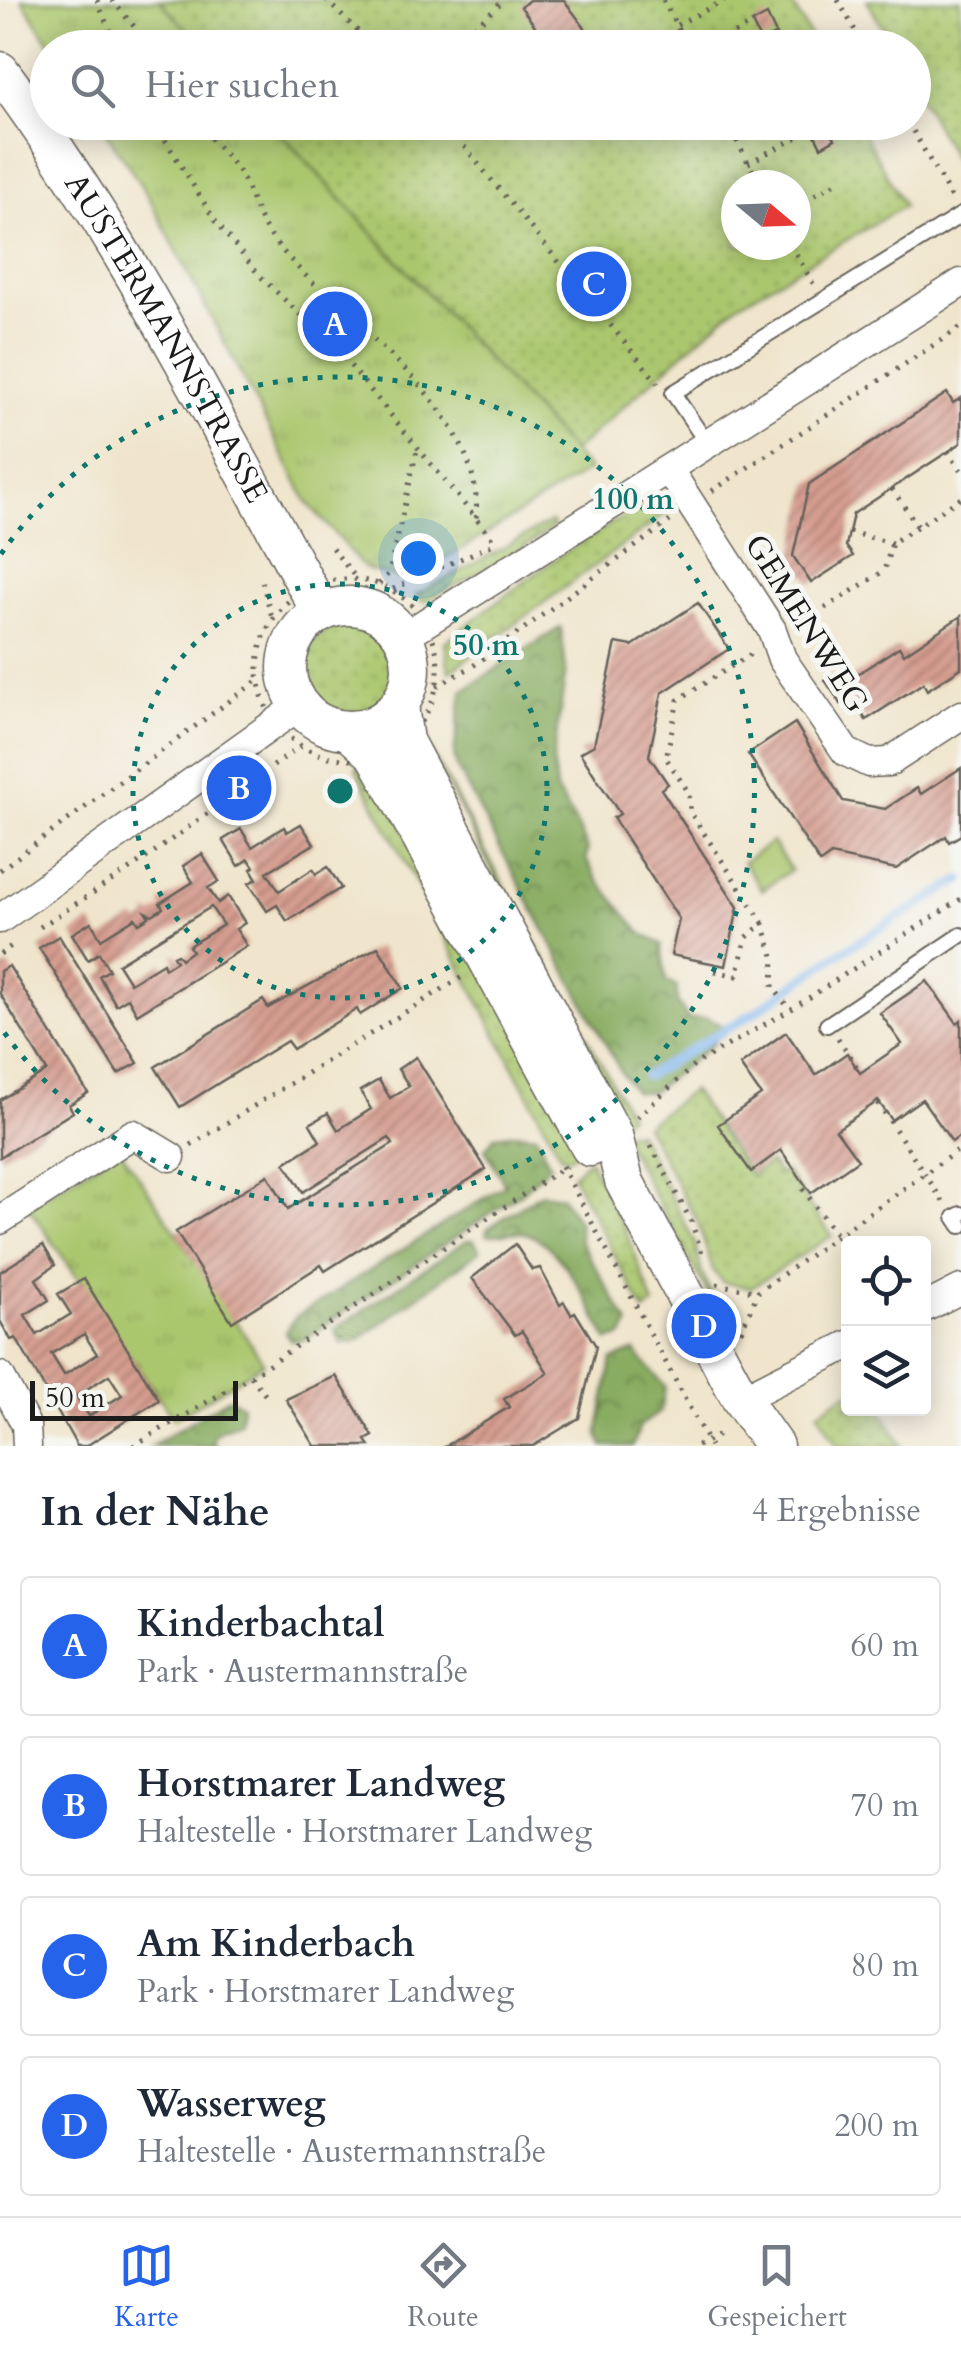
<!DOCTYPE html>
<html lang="de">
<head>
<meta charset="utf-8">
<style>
  body { margin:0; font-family:Cardo,serif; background:#f2f2f3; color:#1f2937 }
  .controls { position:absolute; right:30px; bottom:30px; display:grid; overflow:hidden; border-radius:10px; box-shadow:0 5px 25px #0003 }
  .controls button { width:90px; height:90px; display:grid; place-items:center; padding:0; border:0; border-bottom:2px solid #e0e1e3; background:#fff; color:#1f2937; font:50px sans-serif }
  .compass { position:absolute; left:721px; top:170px; width:90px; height:90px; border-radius:50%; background:#fff; box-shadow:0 5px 25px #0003; rotate:109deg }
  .scale { position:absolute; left:30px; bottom:25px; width:208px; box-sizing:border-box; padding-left:10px; border:5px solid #1c1c1c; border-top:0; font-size:28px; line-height:35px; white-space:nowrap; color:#1c1c1c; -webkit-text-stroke:8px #f6f6f2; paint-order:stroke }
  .you { position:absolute; left:418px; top:558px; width:35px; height:35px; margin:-25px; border:8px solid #fff; border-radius:50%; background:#1a73e8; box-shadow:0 0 0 15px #1a73e833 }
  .badge { display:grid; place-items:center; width:65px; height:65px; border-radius:50%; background:#2563eb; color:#fff; font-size:32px; font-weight:700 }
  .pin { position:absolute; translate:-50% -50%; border:5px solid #fff; box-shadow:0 2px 10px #0006 }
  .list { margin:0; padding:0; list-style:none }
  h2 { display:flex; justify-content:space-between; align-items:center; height:130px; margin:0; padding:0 40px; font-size:42px }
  h2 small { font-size:32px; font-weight:400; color:#747a83 }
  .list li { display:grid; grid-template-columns:65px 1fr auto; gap:30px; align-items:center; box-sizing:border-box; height:140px; margin:0 20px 20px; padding:0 20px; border:2px solid #e0e1e3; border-radius:10px }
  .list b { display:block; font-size:38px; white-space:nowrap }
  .list p { margin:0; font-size:32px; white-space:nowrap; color:#747a83 }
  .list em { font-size:32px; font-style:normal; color:#747a83 }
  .icon { flex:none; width:55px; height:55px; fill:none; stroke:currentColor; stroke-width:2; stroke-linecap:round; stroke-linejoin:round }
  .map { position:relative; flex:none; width:961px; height:1446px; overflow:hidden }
  .search { position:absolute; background:#fff; box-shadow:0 5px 25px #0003; left:30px; right:30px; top:30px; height:110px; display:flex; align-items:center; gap:25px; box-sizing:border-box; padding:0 35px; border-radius:55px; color:#747a83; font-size:38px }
  .sheet { height:770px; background:#fff }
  nav { display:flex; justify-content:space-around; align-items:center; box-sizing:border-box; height:140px; border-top:2px solid #e0e1e3; background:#fff; font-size:28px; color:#747a83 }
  nav a { display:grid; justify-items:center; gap:5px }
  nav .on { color:#2563eb }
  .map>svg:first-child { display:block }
</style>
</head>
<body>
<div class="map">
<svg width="961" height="1446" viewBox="0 0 961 1446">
  <defs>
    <pattern id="grass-dots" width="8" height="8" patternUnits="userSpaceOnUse" patternTransform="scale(2.5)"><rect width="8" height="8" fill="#abc76e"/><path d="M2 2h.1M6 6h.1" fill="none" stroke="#93aa5f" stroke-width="1.8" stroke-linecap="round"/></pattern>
    <pattern id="forest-crowns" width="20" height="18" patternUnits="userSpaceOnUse" patternTransform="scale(2.5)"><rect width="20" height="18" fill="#88ac61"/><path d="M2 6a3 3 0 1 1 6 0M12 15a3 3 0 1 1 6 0" fill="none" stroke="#6e8b4f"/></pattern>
    <pattern id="park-tufts" width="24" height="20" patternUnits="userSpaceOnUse" patternTransform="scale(2.5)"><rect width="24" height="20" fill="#abc76e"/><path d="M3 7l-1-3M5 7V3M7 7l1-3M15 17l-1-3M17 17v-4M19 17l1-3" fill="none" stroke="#93aa5f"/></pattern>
    <pattern id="building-hatch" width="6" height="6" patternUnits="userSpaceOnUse" patternTransform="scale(2.5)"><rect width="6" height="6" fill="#d69d90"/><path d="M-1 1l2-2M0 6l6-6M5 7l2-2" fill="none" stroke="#ad7f75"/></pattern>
  </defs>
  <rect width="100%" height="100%" fill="#f6f6f2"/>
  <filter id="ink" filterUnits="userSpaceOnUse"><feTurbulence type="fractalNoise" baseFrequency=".01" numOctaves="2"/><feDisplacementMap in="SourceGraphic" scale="20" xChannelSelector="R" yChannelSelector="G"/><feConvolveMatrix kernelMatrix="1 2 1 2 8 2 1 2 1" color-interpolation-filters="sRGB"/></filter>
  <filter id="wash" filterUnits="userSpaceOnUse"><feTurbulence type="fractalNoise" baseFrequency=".0048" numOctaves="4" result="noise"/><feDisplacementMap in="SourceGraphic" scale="40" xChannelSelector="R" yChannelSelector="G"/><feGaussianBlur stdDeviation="2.25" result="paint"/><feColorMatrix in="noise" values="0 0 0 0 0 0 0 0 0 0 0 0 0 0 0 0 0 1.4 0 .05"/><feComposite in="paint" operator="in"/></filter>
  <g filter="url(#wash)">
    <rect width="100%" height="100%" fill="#f0e5cc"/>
    <path fill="url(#grass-dots)" stroke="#647245" stroke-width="2.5" fill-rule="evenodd" d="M159,0H790L816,47H203Z
      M867,0H961V172L914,86V48L893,47Z
      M272,123H858L904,206L737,305L573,452ZM736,185H796V245H736Z
      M662,503L675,507L449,672L445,642C485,611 617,506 662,503Z
      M551,522L554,527L505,560L423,602L416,595Z
      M305 669a44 44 0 1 1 88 0a44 44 0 1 1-88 0Z
      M423,737L629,1114L622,1122Z
      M369,765L583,1148L569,1157L561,1156L373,802L356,768Z
      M692,1090L750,1175L770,1163L780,1175L785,1171L832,1236L750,1288L722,1282L713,1271L698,1223L645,1125Z
      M628,1132H638L695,1243L702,1273L730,1334L623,1138Z
      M589,1159L626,1232L654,1305L644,1311L572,1175Z
      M848,1392V1408L881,1409L902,1446H837L818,1412Z"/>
    <path fill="url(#forest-crowns)" stroke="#52643e" stroke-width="2.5" d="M561,627L566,670L553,760L556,790L577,825L588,849L586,859L598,880L641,933L661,944L666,981L677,987V1002L688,1019L706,1018L724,1026L712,1045L652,1092H635L622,1074L457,768L454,755L462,691Z
      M518,1133L536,1135L550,1165L522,1192L303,1340L291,1341L285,1332L296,1317L505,1185L485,1149L495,1136Z
      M541,1193L561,1196L578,1221L580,1241L629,1324L623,1336L608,1341C594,1312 557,1234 519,1232C509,1232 498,1236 487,1235V1229Z
      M467,1240H474L480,1251L356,1342L343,1343L334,1330Z
      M635,1351L665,1387L661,1411L640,1426L633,1446H603L598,1434L612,1360Z
      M229,1398L242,1405L240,1422L216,1433L212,1442L217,1446H151Z"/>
    <path fill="url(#park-tufts)" stroke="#647245" stroke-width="2.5" d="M22,0H159L203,47H52Z
      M100,123H271L589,470L454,554L399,578L365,569L308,503L148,196Z
      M772,842L791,870L762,890L743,862Z
      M120,1149L264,1363L174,1419L28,1206Z"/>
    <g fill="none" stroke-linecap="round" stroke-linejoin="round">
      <path stroke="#83b7f0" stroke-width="9" d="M646,1076L757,1011L841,952L961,880"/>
    </g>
    <g id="blocks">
      <path fill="url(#building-hatch)" fill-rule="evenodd" d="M529,0H564L596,43L589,48H551L521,7Z
        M767,15L776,34L761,42L752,23Z
        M819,122H826L835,139L821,147L811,127Z
        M947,393L953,403L961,398V443L853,514L846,546L853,556L811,583L793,556L809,484Z
        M698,603L729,649L662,693L649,756L668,784L661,789L738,907L726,966L671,955L679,919L613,818L620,814L580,753L594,745L616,643L632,646Z
        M961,616V668L927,690L923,683L866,720L851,698L841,704L825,680L835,673L842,684L899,647L904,654Z
        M795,723L843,801L885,809L917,788L921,794L961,768V835L949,842L946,836L896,869L831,855L820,863L748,754Z
        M301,824L314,844L267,872L279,891L313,869L316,874L328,867L341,888L287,921L277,905L267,911L249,883L257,879L251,869L254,867L249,859L239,866L223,840L241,829L252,847L284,827L287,832Z
        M202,854L219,881L208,888L218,903L228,896L245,923L236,929L247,946L137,1014L128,998L116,1005L99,976L109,970L99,953L88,960L72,934L91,922L101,939L135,918L139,923L149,917L146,912L152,915L163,908L160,903L193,882L183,866ZM211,907L223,925L189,946L192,951L181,959L177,954L173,956L176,961L165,968L163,963L130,983L118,964Z
        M59,936L138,1063L118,1074L39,948Z
        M378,947L403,988L360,1015L357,1009L293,1049L287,1041L180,1107L155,1067L263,1000L268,1008Z
        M9,966L88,1093L69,1105L73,1112L0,1157V1100L47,1071L0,994V971Z
        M927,981L957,1023L961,1020V1135L952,1142L922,1099L892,1120L878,1101L836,1130L858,1160L811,1193L781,1150L751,1172L718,1125L761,1095L740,1065L786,1032L816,1075L847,1053L860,1073L902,1044L880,1013Z
        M416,1057L486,1169L325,1271L321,1265L232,1322L176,1232L268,1175L288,1209L393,1144L389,1138L303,1192L285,1163L320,1141L310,1124L328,1113L338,1130L371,1109L360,1091L379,1080L390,1098L409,1086L398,1069Z
        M515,1244L532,1270L540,1268L560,1305L564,1302L571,1314L575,1312L596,1346L579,1418L533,1446H446L509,1407L504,1399L548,1373L522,1331L515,1335L472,1278Z
        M43,1245L55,1265L36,1279L49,1300L25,1315L37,1335L71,1314L58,1294L84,1279L159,1400L86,1446H77L16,1338L11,1340L0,1321V1272ZM84,1334L97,1354L64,1375L51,1354ZM109,1375L122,1395L89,1416L76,1396Z
        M336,1376L373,1436L366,1440L370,1446H315L286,1399Z"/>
    </g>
  </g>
  <g filter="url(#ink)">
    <use href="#blocks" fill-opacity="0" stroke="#66625a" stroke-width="2.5"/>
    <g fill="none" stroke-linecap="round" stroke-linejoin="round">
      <defs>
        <path id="service" d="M708,445L673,393L961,215
          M827,1025L961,935
          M961,1214L955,1217L961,1226"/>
        <path id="minor" d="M669,470L772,630L782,659L846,752L869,763L889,762L961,715
          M403,637L961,283
          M0,919L299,706
          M0,1220L133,1134L171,1157
          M924,1308L961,1289
          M0,1376L26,1425L27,1446
          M741,1399L848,1345"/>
        <g id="secondary">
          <path id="s1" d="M0,71C126,240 219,428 321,612"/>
          <circle cx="349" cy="668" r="62"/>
          <path d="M399,706L404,741L613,1135L624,1181L741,1399L774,1446"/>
          <path d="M349,731L376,755L590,1147"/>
        </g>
      </defs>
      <use href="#service" stroke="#66625a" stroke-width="18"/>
      <use href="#minor" stroke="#66625a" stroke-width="31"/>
      <use href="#secondary" stroke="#66625a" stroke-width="41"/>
      <path stroke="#66625a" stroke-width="5" stroke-dasharray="2.5 8" stroke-linecap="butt" d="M97,0L117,48
        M112,0L152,48
        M326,0L375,48
        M663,0L688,48
        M838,0L865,48
        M677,25L725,0
        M451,48L504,0
        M706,48L750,25
        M154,122L216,222L259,275L340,353L496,543
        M197,122C209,138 225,153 237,169C250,188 254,212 267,231C330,320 487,399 476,521
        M444,122L658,383
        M727,122L760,185
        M908,122L952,199
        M732,131L749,122
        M748,163L809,131
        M796,205L840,181
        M791,245L814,285
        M948,451L961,470
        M892,489L918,526
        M712,491L961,327
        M849,532L892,543
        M332,548L356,578
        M258 669a90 90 0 1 1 180 0a90 90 0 1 1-180 0Z
        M262,582L272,617
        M379,584L389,573L417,450
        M393,589L498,542
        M798,625L884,571L892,543L961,498
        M437,686L473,666L670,521
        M0,870L258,680
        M763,923L774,959L773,987L790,1010
        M40,927L139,863L301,746
        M0,954L14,944
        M715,971L737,976L746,938L763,923L690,812L689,793L666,758L678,700L754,652
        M838,1038L858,1069
        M878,1103L944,1203
        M637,1117L697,1063L790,1010L961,899
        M191,1145L462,977
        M651,1146L691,1221L702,1253
        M562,1166L710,1446
        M803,1189L837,1236
        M717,1284L758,1292
        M741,1331L758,1292L961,1148
        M251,1376L266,1396
        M133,1446L251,1376L566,1166
        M697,1446L725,1432"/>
      <use href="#service" stroke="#fff" stroke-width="14"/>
      <use href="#minor" stroke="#fff" stroke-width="28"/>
      <use href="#secondary" stroke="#fff" stroke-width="38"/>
    </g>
  </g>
  <g fill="none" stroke="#0f766e" stroke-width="5" stroke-dasharray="5 10">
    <circle cx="340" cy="791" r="207"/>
    <path d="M1 554A414 414 0 1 1 1 1028"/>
  </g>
  <g text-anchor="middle" stroke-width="10" stroke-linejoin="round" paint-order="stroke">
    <g font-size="32" fill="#1c1c1c" stroke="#f6f6f2">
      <text dy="11" stroke="none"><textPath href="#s1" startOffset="315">AUSTERMANNSTRASSE</textPath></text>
      <text transform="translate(807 623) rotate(58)" y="11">GEMENWEG</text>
    </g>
  </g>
  <circle cx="340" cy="791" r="15" fill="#0f766e" stroke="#f6f6f2" stroke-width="5"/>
  <g font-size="30" text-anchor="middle" font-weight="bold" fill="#0f766e" stroke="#f6f6f2" stroke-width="10" stroke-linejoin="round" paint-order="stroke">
    <text x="633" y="509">100 m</text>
    <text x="486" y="655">50 m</text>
  </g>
</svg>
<div class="controls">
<button><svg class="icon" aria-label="locate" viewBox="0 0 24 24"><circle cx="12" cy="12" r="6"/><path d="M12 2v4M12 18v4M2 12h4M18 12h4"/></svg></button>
<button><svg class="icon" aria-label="layers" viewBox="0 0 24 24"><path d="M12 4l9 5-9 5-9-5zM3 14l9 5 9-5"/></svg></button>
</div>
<svg class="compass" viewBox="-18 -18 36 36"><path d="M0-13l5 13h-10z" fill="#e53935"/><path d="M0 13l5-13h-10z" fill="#747a83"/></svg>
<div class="scale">50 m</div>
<div class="you"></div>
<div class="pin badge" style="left:335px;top:324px">A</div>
<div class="pin badge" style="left:239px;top:788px">B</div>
<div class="pin badge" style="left:594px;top:284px">C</div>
<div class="pin badge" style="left:704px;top:1326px">D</div>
<div class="search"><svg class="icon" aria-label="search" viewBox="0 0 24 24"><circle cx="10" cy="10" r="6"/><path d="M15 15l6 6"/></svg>Hier suchen</div>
</div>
<section class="sheet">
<h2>In der Nähe<small>4 Ergebnisse</small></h2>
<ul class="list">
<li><span class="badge">A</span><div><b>Kinderbachtal</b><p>Park · Austermannstraße</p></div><em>60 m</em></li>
<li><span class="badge">B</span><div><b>Horstmarer Landweg</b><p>Haltestelle · Horstmarer Landweg</p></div><em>70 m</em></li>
<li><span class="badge">C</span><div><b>Am Kinderbach</b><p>Park · Horstmarer Landweg</p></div><em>80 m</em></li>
<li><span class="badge">D</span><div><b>Wasserweg</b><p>Haltestelle · Austermannstraße</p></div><em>200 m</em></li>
</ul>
</section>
<nav>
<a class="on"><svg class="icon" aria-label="map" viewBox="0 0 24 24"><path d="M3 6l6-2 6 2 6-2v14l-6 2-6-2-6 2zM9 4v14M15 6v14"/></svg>Karte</a>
<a><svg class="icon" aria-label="directions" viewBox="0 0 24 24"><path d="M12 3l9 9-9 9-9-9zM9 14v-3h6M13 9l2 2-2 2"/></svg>Route</a>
<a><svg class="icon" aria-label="saved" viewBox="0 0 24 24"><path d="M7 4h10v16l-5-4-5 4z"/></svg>Gespeichert</a>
</nav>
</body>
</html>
